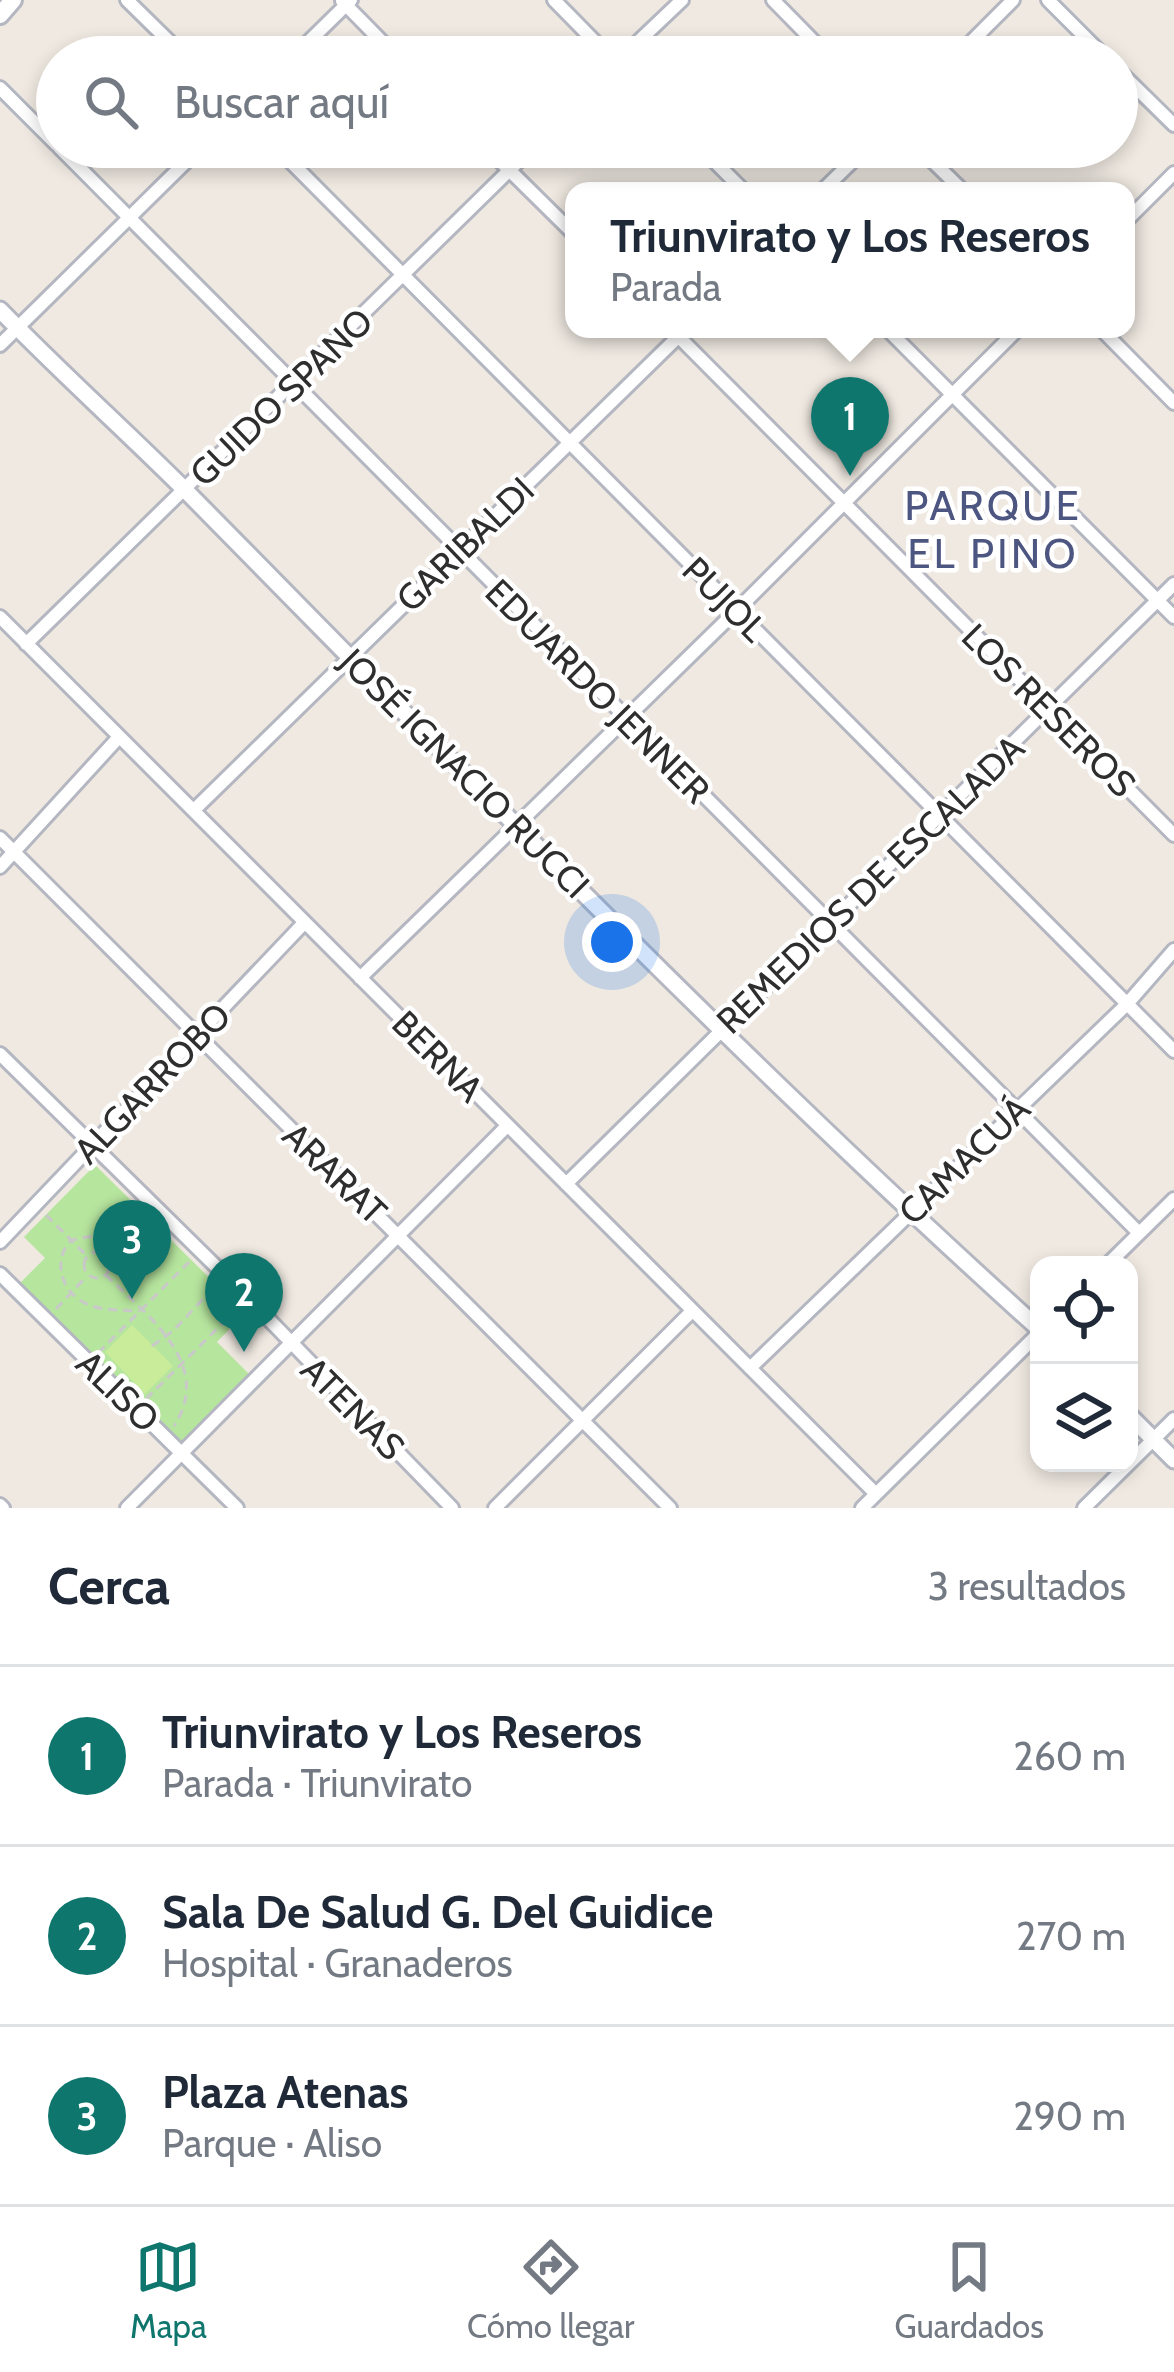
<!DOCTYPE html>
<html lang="es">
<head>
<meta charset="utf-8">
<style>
  body { margin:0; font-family:Cabin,sans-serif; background:#f2f2f3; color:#1f2937 }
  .controls { position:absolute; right:36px; bottom:36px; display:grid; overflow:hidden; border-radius:24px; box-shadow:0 6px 18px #0003 }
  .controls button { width:108px; height:108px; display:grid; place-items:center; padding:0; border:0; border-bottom:3px solid #e0e1e3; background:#fff; color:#1f2937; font:60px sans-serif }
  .you { position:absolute; left:612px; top:942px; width:42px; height:42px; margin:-30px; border:9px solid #fff; border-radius:50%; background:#1a73e8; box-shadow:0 0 0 18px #1a73e833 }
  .badge { display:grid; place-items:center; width:78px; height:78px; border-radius:50%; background:#0f766e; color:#fff; font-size:39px; font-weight:700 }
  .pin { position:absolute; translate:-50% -99px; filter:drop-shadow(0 3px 6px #0008) }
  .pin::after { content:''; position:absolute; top:63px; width:42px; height:36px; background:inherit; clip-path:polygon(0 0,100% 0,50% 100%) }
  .popup { position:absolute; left:565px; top:182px; width:570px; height:156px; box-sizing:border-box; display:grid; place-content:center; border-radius:24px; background:#fff; filter:drop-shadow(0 3px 9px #0005); font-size:39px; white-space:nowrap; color:#747a83 }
  .popup b { font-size:45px; color:#1f2937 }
  .popup::after { content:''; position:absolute; left:50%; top:100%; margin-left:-24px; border:24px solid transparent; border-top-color:#fff }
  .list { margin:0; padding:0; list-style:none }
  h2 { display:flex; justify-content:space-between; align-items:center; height:156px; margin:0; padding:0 48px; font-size:51px }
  h2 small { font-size:39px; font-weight:400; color:#747a83 }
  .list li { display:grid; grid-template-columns:78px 1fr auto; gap:36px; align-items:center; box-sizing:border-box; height:180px; padding:0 48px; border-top:3px solid #e0e1e3 }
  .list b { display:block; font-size:45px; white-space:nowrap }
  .list p { margin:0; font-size:39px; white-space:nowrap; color:#747a83 }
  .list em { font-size:39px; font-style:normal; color:#747a83 }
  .icon { flex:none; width:66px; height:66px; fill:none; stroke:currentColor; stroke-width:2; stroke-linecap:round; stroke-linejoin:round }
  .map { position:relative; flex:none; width:1174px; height:1508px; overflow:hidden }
  .search { position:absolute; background:#fff; box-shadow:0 6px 18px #0003; left:36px; right:36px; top:36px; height:132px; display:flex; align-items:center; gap:30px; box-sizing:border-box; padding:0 42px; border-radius:66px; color:#747a83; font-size:45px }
  .sheet { height:696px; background:#fff }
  nav { display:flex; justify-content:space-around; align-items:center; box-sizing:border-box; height:168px; border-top:3px solid #e0e1e3; background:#fff; font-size:33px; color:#747a83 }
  nav a { display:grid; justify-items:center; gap:6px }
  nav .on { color:#0f766e }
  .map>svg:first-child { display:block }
</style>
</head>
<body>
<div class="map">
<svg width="1174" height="1508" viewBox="0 0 1174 1508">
  <rect width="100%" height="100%" fill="#efe9e1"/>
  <path fill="#b6e59e" d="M95,1165L245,1313L217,1342L249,1374L180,1443L19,1284L45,1258L24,1237Z"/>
  <path fill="#c9ec9a" d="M132,1325L173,1366L145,1394L105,1352Z"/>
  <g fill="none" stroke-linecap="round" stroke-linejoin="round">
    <defs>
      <path id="minor" d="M127,0L185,57
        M554,0L610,57
        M773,0L829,57
        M1048,0L1105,57
        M342,1L397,57
        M293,57L351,0
        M622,57L682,0
        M956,57L1013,0
        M1117,69L1174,125
        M0,88L57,145
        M59,147L1139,1233
        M276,147L1174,1051
        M486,147L574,234
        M700,147L744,191
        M918,147L963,191
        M822,191L867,147
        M1126,221L1174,173
        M671,329L1174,835
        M887,329L1174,617
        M1101,329L1174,403
        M0,345L201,147
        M0,617L876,1494
        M26,644L533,147
        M194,810L686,329
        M0,838L670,1508
        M0,867L119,737
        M360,978L737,610L1018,329
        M0,1054L248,1298L452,1508
        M566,1184L1174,584
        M0,1242L304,923
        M1107,1265L1174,1199
        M0,1274L237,1508
        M750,1368L1127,1004L1174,950
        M0,1505L3,1508
        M127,1508L507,1126
        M495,1508L692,1311
        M862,1508L1039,1333
        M1084,1508L1174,1419"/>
      <path id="tertiary" d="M0,310C61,373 127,432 189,494C468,777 744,1063 1039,1329
        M1129,1415L1174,1460"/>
      <path id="secondary" d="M0,15L13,0"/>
    </defs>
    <use href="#minor" stroke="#b4b7c1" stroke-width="18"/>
    <use href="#tertiary" stroke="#b4b7c1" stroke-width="21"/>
    <use href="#secondary" stroke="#b4b7c1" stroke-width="22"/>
    <path stroke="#c9c9c9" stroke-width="3" stroke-dasharray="9 6" stroke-linecap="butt" d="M46,1215L86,1255
      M120,1243L98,1235L71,1240C51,1262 62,1294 89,1305C105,1311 123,1310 140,1311
      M84 1265a13 13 0 1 1 26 0a13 13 0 1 1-26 0Z
      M108,1255L147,1214
      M106,1275C145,1314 215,1363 174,1426
      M56,1309L87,1276
      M152,1346L173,1331L216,1285
      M98,1353L189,1262
      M146,1399L237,1309"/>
    <use href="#minor" stroke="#fff" stroke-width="12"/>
    <use href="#tertiary" stroke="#fff" stroke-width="15"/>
    <use href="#secondary" stroke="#fff" stroke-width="16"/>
  </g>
  <g text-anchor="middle" stroke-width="9" stroke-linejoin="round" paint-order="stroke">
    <g font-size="36" fill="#2e2e2e" stroke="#fff">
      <text transform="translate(281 397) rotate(-44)" y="13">GUIDO SPANO</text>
      <text transform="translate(465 544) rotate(-44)" y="13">GARIBALDI</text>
      <text transform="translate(725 599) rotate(45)" y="13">PUJOL</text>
      <text transform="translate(598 691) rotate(45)" y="13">EDUARDO JENNER</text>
      <text transform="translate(1049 710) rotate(45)" y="13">LOS RESEROS</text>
      <text transform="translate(465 773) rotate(45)" y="13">JOSÉ IGNACIO RUCCI</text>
      <text transform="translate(870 884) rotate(-44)" y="13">REMEDIOS DE ESCALADA</text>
      <text transform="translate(438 1056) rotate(45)" y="13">BERNA</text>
      <text transform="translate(152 1083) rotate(-46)" y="13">ALGARROBO</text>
      <text transform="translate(964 1160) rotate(-44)" y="13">CAMACUÁ</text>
      <text transform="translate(335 1173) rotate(44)" y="13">ARARAT</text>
      <text transform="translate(118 1391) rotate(44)" y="13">ALISO</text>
      <text transform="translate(353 1408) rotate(45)" y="13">ATENAS</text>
    </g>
    <g font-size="42" letter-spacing="3" fill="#4d5680" stroke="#fff">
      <text x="993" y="520">PARQUE<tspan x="993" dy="48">EL PINO</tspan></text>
    </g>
  </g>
</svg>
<div class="controls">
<button><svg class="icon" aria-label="locate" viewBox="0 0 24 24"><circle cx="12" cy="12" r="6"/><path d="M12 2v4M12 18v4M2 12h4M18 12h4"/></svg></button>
<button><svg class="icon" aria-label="layers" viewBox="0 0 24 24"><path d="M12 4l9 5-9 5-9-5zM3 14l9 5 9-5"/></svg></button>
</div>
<div class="you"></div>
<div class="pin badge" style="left:850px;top:476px">1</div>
<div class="popup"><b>Triunvirato y Los Reseros</b>Parada</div>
<div class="pin badge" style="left:244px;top:1352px">2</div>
<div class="pin badge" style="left:132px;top:1299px">3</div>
<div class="search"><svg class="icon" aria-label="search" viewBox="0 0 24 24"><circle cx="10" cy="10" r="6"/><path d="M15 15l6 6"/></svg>Buscar aquí</div>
</div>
<section class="sheet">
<h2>Cerca<small>3 resultados</small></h2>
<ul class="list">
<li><span class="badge">1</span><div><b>Triunvirato y Los Reseros</b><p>Parada · Triunvirato</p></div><em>260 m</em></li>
<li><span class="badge">2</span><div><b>Sala De Salud G. Del Guidice</b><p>Hospital · Granaderos</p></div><em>270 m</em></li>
<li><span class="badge">3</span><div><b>Plaza Atenas</b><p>Parque · Aliso</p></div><em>290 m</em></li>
</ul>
</section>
<nav>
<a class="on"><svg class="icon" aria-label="map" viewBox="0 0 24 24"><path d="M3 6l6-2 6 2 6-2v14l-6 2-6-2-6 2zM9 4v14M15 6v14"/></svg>Mapa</a>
<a><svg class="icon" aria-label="directions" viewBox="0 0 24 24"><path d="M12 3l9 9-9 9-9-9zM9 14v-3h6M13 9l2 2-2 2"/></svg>Cómo llegar</a>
<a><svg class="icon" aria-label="saved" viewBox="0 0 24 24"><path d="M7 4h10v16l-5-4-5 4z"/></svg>Guardados</a>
</nav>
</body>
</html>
